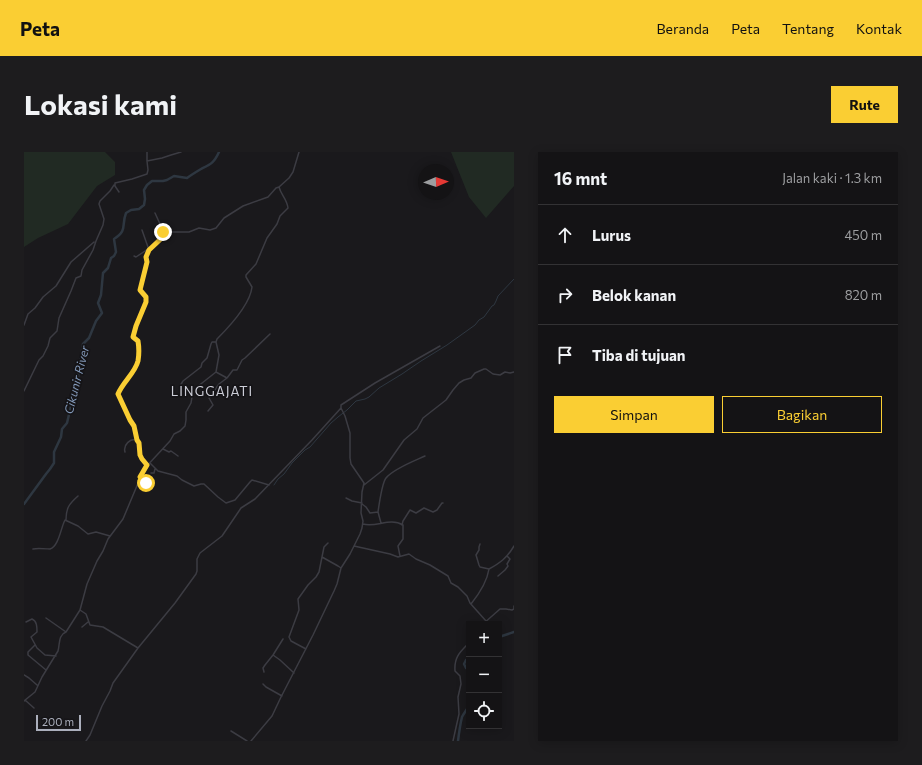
<!DOCTYPE html>
<html lang="id">
<head>
<meta charset="utf-8">
<style>
  body { margin:0; font-family:Commissioner,sans-serif; background:#1d1c1e; color:#f1f3f6 }
  .controls { position:absolute; right:12px; bottom:12px; display:grid; overflow:hidden; border-radius:0px; box-shadow:0 2px 10px #0003 }
  .controls button { width:36px; height:36px; display:grid; place-items:center; padding:0; border:0; border-bottom:1px solid #333234; background:#141315; color:#f1f3f6; font:20px sans-serif }
  .compass { position:absolute; left:394px; top:12px; width:36px; height:36px; border-radius:50%; background:#141315; box-shadow:0 2px 10px #0003; rotate:88deg }
  .scale { position:absolute; left:12px; bottom:10px; width:45px; box-sizing:border-box; padding-left:4px; border:2px solid #abafbc; border-top:0; font-size:11px; line-height:14px; white-space:nowrap; color:#abafbc; -webkit-text-stroke:3px #151417; paint-order:stroke }
  .stop { position:absolute; width:12px; height:12px; margin:-9px; border:3px solid #face33; border-radius:50%; background:#fff }
  .stop.end { background:#face33; border-color:#fff; box-shadow:0 1px 4px #0008 }
  .list { margin:0; padding:0; list-style:none }
  h2 { display:flex; justify-content:space-between; align-items:center; height:52px; margin:0; padding:0 16px; font-size:17px }
  h2 small { font-size:13px; font-weight:400; color:#9d9ea0 }
  .list li { display:grid; grid-template-columns:26px 1fr auto; gap:12px; align-items:center; box-sizing:border-box; height:60px; padding:0 16px; border-top:1px solid #333234 }
  .list b { display:block; font-size:15px; white-space:nowrap }
  .list em { font-size:13px; font-style:normal; color:#9d9ea0 }
  .actions { display:flex; gap:8px; padding:12px 16px }
  .actions a { flex:1; padding:9px 0; border:1px solid #face33; border-radius:0px; text-align:center; font-size:14px; color:#face33 }
  .actions .main { background:#face33; color:#111 }
  .icon { flex:none; width:22px; height:22px; fill:none; stroke:currentColor; stroke-width:2; stroke-linecap:round; stroke-linejoin:round }
  .map { position:relative; flex:none; width:490px; height:589px; overflow:hidden; border-radius:0px }
  header { display:flex; align-items:center; gap:24px; box-sizing:border-box; height:56px; padding:0 20px; background:#face33; color:#111 }
  header strong { font-size:19px }
  nav { display:flex; gap:22px; margin-inline-start:auto; font-size:14px }
  .intro { display:flex; align-items:center; justify-content:space-between; box-sizing:border-box; height:96px; padding:0 24px }
  h1 { margin:0; font-size:28px }
  .button { padding:10px 18px; border-radius:0px; background:#face33; color:#111; font-size:14px; font-weight:700 }
  main { display:flex; gap:24px; padding:0 24px }
  aside { flex:1; background:#141315; border-radius:0px; box-shadow:0 2px 10px #0003 }
  .map>svg:first-child { display:block }
</style>
</head>
<body>
<header>
<strong>Peta</strong>
<nav><a>Beranda</a><a>Peta</a><a>Tentang</a><a>Kontak</a></nav>
</header>
<div class="intro"><h1>Lokasi kami</h1><a class="button">Rute</a></div>
<main>
<div class="map">
<svg width="490" height="589" viewBox="0 0 490 589">
  <rect width="100%" height="100%" fill="#1a191c"/>
  <path fill="#212a23" d="M0,0H81L91,10V23L73,34L44,72L14,86L0,95Z
    M427,0H490V34L462,66L445,45Z"/>
  <g fill="none" stroke-linecap="round" stroke-linejoin="round">
    <path stroke="#2e3741" stroke-width="1" d="M250,333L254,327L260,322L268,311L281,298L286,295L307,271L314,265L323,258L332,249L341,247L345,245L355,236L378,222L397,209L423,193L451,173L455,168L460,165L468,154L470,153L472,149L474,144L490,127"/>
    <path stroke="#2e3741" stroke-width="2.5" d="M0,352L22,322L26,317L30,311V300L37,285L38,277L43,271L47,254L53,234L55,217L59,192L65,186L72,169L78,161L74,151L77,143L79,121L84,116L87,106L90,104L92,100L90,87C104,78 97,74 102,61L107,58L115,57L120,53L121,47L120,38L123,33L128,29H139L143,28L150,24L163,26C167,23 172,20 177,17C187,12 190,11 195,0
      M475,485L490,480
      M445,506L442,508L440,512L442,516L445,518
      M434,589C435,581 436,573 438,565C440,561 443,558 445,553"/>
    <path stroke="#3c3c43" stroke-width="1.5" d="M123,0V9L138,6L147,3L157,0
      M95,40L91,34V31L108,27L123,22L124,18L123,9
      M131,61L141,83
      M118,78L125,98
      M110,104L112,105L124,97
      M0,173L4,162L11,156L19,145L32,134L47,110L70,90
      M192,220L203,226
      M156,234L159,229L177,215L178,211L183,206L187,192L188,190H191
      M0,239L15,208L19,204L24,194L26,186L33,179L35,166L47,139L52,126L57,124L58,118L69,98L72,89L79,73L80,67L75,52L76,49L86,39L90,33
      M184,259L189,253L185,246L188,244V242L195,232L203,226L209,218H213L218,208L221,206L246,182
      M139,297L145,300L147,299L154,304
      M101,300C99,293 106,286 113,288
      M126,311L134,319L153,324L158,328L170,334L177,332H180L194,345L202,351L211,348L226,330L228,328L245,333
      M123,313L117,307L115,303V292L113,288L110,273L106,268L94,242C99,230 111,221 114,209C115,203 115,195 114,189L109,186C109,175 125,154 122,146C121,143 118,140 116,138L123,110L122,105L125,98L140,83L148,80H165L175,76L186,78L192,76L200,66L219,54L244,45L252,36L255,35
      M127,321H130L131,317
      M116,325L123,331L125,330L127,332
      M340,333L359,318L380,288L393,277L399,266L422,248L429,238L435,231L440,228L447,226L451,221L460,217H462L469,222L476,223L481,220L486,221L490,220
      M322,346L328,349L338,351
      M338,352L342,355L346,361L354,360L357,371
      M354,360C355,353 358,331 362,326C369,317 390,309 401,304
      M42,368C42,356 45,352 54,344
      M339,372C352,376 366,365 379,373V387L374,394L376,404
      M378,373L379,369L386,358L392,361L400,356L409,360L413,358L418,351H419
      M304,391L300,395L298,405L314,414L317,416
      M456,392L455,395V398L452,403L455,413L456,415L465,417
      M330,394L366,402L374,405L385,402L392,407L406,413L424,424L427,431L434,435L443,444L446,451L462,469
      M9,397C13,396 24,397 26,397C35,394 37,375 41,368L54,374L64,382L72,380L86,384
      M474,424L481,418L484,414L483,412L486,407L483,404
      M447,452C455,442 463,430 465,417C476,411 483,406 490,394
      M56,458L62,462L66,473L79,475L114,496
      M22,466L42,480
      M2,470L8,467C13,469 13,475 13,480L7,485L13,496L21,503L32,504
      M459,472L476,457H482L488,458L490,457V454
      M58,475L64,470
      M11,493L4,500V503L22,518
      M282,497L267,489L265,485L275,458L274,447L284,433L292,425L295,420L298,405
      M249,503L256,508L270,521
      M240,520L239,516L241,513L249,503L259,487
      M0,523L5,526L13,533
      M239,532L242,535L258,544
      M1,548L10,556
      M0,549L11,540L18,525L34,499C36,492 34,483 42,480L56,458L63,432L73,409L79,399L84,387L99,367L120,317L146,289L150,282L156,279L161,274L162,268V260L167,251L169,239L173,235L192,220L195,203L192,190L193,187C206,174 226,153 228,135L222,125V123L232,112L243,86L253,72L256,64L264,56C263,47 257,43 255,35L265,26L269,20L275,0
      M207,579L223,589
      M62,589L66,583L78,554L86,539L89,531L114,496L151,451L172,422L173,419V407L176,401L198,384L217,356L231,347L288,288L317,256
      M227,589L248,564L257,545L289,483L310,439L313,432L317,416L326,402L336,382L338,376L339,369L337,361L338,340L340,331L327,312L326,306V281L321,264L317,256V253L351,231L416,194
      M429,589L435,562L434,545L437,532L436,524L431,519C430,505 436,500 445,491"/>
  </g>
  <g fill="none" stroke-linecap="round" stroke-linejoin="round">
    <path stroke="#face33" stroke-width="5" d="M122,331L116,325L123,313L118,307L116,303L115,291L113,288L110,274L106,268L94,242C99,230 111,221 114,209C115,203 115,195 114,189L109,185L112,174L122,150V145L116,138L123,110L122,105L125,98L141,83L139,80"/>
  </g>
  <g text-anchor="middle" stroke-width="3.5" stroke-linejoin="round" paint-order="stroke">
    <g font-size="12" font-style="italic" fill="#8298b8" stroke="#151417">
      <text transform="translate(53 228) rotate(-76)" y="4">Cikunir River</text>
    </g>
    <g font-size="13" letter-spacing="1" fill="#cdced8" stroke="#151417">
      <text x="188" y="244">LINGGAJATI</text>
    </g>
  </g>
</svg>
<div class="controls">
<button>+</button>
<button>−</button>
<button><svg class="icon" aria-label="locate" viewBox="0 0 24 24"><circle cx="12" cy="12" r="6"/><path d="M12 2v4M12 18v4M2 12h4M18 12h4"/></svg></button>
</div>
<svg class="compass" viewBox="-18 -18 36 36"><path d="M0-13l5 13h-10z" fill="#e53935"/><path d="M0 13l5-13h-10z" fill="#9d9ea0"/></svg>
<div class="scale">200 m</div>
<div class="stop" style="left:122px;top:331px"></div>
<div class="stop end" style="left:139px;top:80px"></div>
</div>
<aside>
<h2>16 mnt<small>Jalan kaki · 1.3 km</small></h2>
<ul class="list">
<li><svg class="icon" aria-label="ahead" viewBox="0 0 24 24"><path d="M12 20V5M6 11l6-6 6 6"/></svg><div><b>Lurus</b></div><em>450 m</em></li>
<li><svg class="icon" aria-label="right" viewBox="0 0 24 24"><path d="M7 20v-9h11M14 6l5 5-5 5"/></svg><div><b>Belok kanan</b></div><em>820 m</em></li>
<li><svg class="icon" aria-label="arrive" viewBox="0 0 24 24"><path d="M6 21V4h12l-3 4 3 4H6"/></svg><div><b>Tiba di tujuan</b></div></li>
</ul>
<div class="actions"><a class="main">Simpan</a><a>Bagikan</a></div>
</aside>
</main>
</body>
</html>
